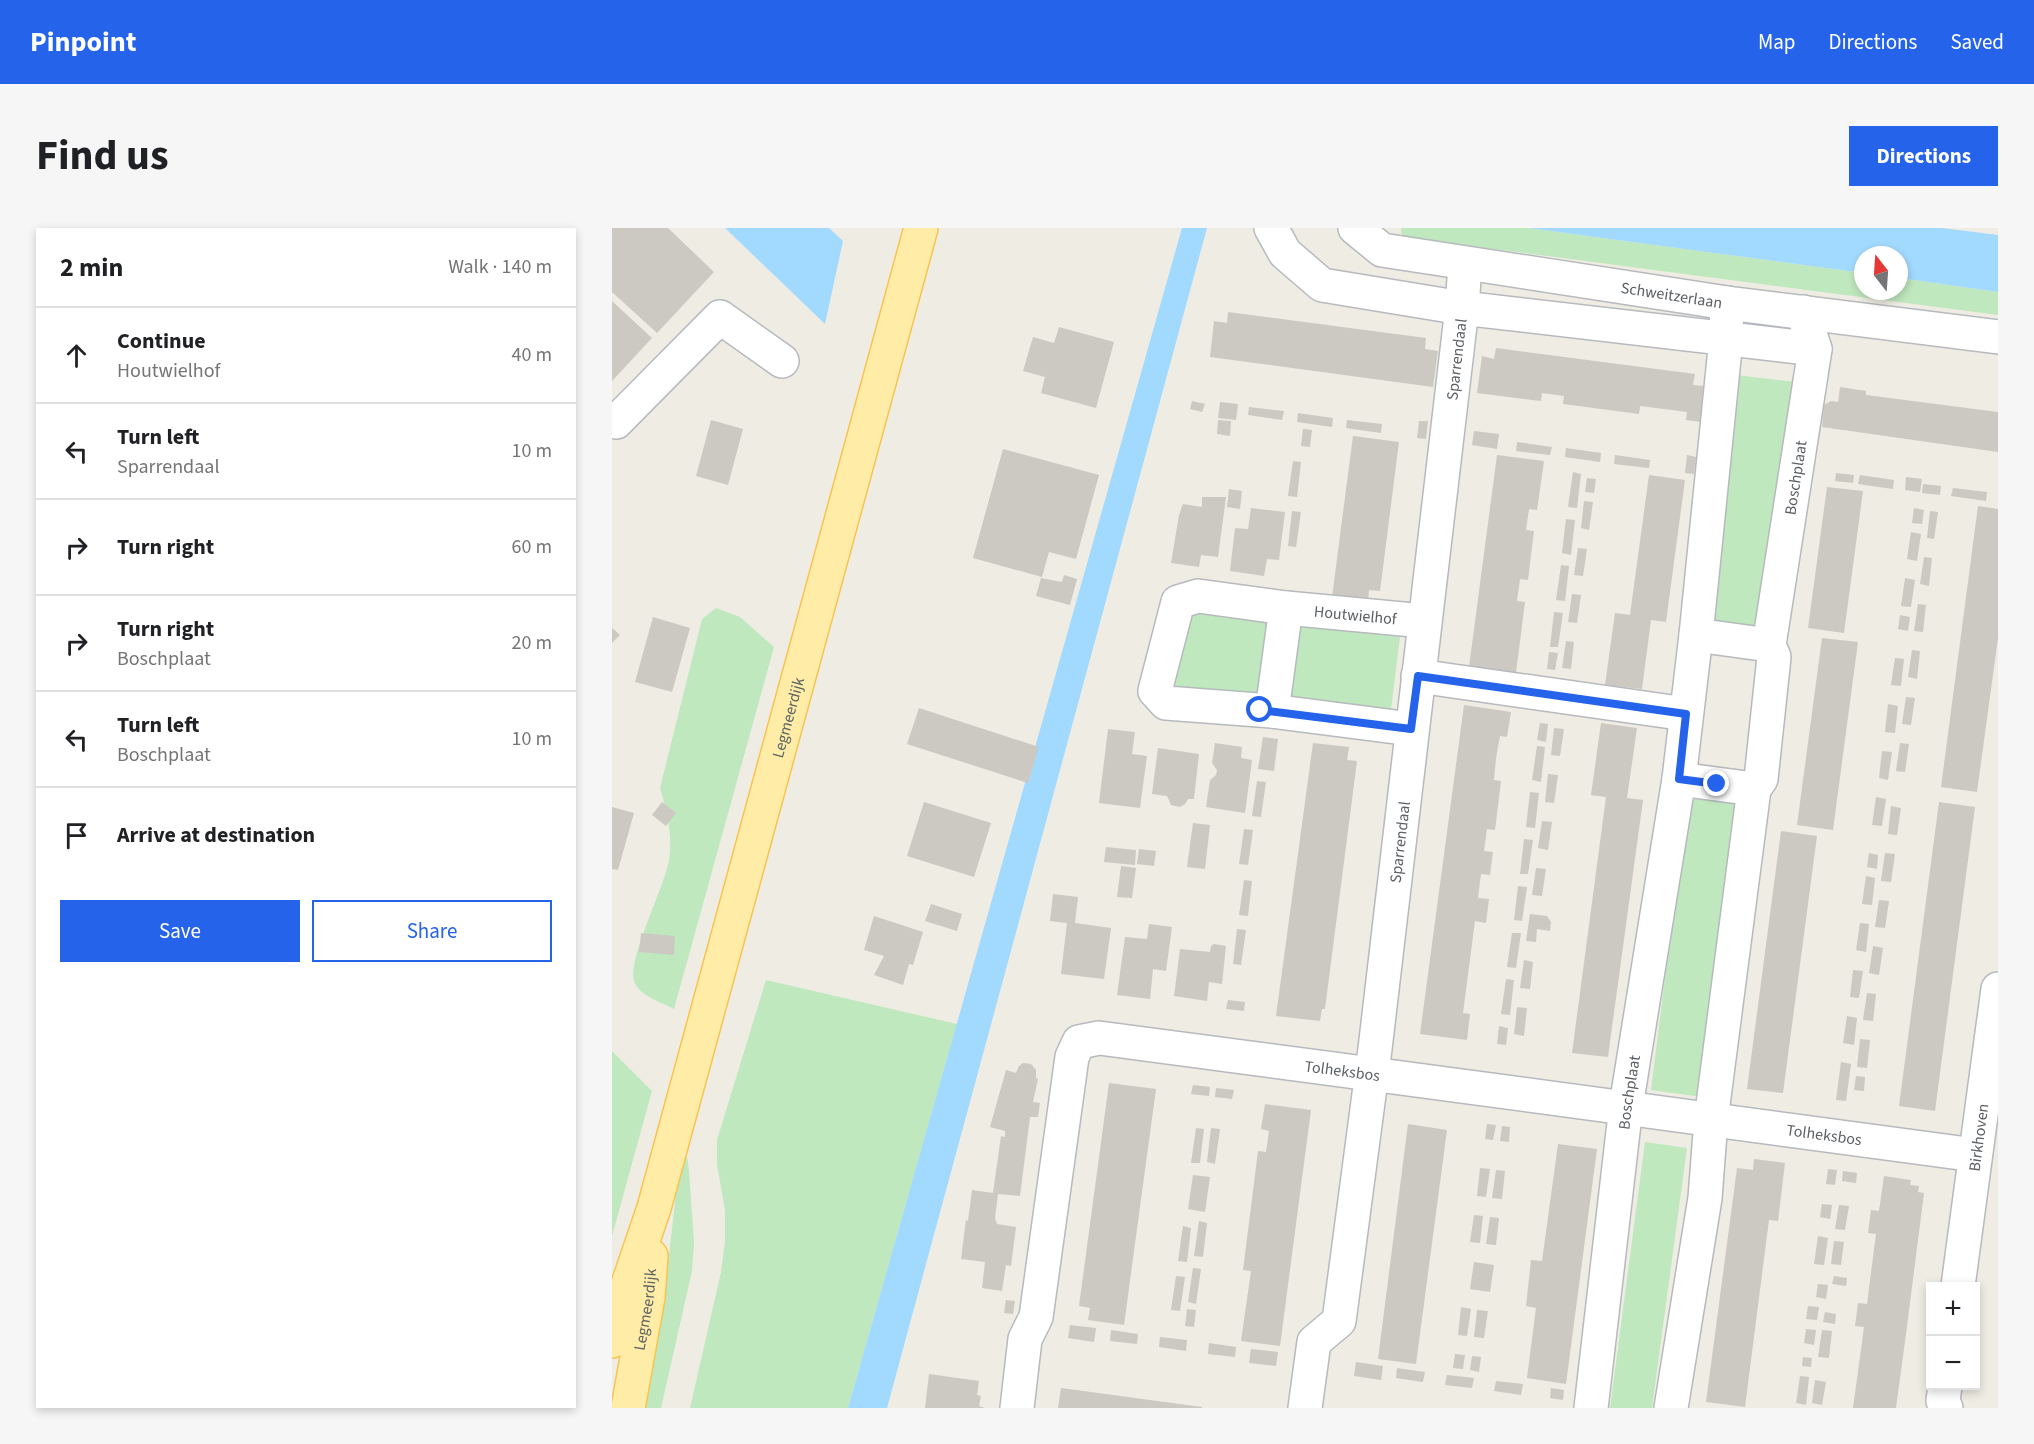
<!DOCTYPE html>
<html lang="en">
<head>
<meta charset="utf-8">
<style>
  body { margin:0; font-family:"Source Sans 3",sans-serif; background:#f6f6f6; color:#202124 }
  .controls { position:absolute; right:18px; bottom:18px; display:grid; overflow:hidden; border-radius:0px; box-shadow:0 3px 9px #0003 }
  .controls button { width:54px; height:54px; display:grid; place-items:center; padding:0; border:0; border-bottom:2px solid #e0e0e0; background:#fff; color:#202124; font:30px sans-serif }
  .compass { position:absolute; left:1242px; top:18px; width:54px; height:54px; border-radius:50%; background:#fff; box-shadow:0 3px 9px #0003; rotate:343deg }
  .stop { position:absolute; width:18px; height:18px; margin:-14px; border:4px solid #2563eb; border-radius:50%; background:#fff }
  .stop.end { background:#2563eb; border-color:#fff; box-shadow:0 2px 6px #0008 }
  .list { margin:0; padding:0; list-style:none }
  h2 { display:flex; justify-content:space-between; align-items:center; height:78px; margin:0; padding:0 24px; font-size:26px }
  h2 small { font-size:20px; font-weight:400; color:#757577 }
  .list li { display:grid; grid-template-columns:39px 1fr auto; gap:18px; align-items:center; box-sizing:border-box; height:96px; padding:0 24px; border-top:2px solid #e0e0e0 }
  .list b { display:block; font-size:22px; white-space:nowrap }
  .list p { margin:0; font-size:20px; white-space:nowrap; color:#757577 }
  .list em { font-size:20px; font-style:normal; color:#757577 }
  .actions { display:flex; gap:12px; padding:18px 24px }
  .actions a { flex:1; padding:14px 0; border:2px solid #2563eb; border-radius:0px; text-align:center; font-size:21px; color:#2563eb }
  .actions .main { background:#2563eb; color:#fff }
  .icon { flex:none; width:33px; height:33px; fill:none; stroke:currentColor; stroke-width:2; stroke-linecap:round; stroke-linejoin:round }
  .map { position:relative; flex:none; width:1386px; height:1180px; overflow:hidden; border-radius:0px }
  header { display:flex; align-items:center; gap:36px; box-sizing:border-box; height:84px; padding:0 30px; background:#2563eb; color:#fff }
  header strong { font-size:28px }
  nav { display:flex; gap:33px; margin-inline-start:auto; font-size:21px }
  .intro { display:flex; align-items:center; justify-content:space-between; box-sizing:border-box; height:144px; padding:0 36px }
  h1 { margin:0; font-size:42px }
  .button { padding:15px 27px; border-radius:0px; background:#2563eb; color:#fff; font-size:21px; font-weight:700 }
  main { display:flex; gap:36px; padding:0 36px }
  aside { flex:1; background:#fff; border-radius:0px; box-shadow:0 3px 9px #0003 }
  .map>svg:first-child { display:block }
</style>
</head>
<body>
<header>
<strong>Pinpoint</strong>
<nav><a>Map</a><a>Directions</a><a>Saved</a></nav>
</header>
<div class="intro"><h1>Find us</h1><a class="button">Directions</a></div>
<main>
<aside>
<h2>2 min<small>Walk · 140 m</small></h2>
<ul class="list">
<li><svg class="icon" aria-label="ahead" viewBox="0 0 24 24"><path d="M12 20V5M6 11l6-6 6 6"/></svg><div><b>Continue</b><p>Houtwielhof</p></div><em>40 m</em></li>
<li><svg class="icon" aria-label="left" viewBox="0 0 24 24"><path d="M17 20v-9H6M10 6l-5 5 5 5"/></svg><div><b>Turn left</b><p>Sparrendaal</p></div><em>10 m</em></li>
<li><svg class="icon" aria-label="right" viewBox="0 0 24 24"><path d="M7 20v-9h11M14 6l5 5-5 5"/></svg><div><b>Turn right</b></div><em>60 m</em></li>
<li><svg class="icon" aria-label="right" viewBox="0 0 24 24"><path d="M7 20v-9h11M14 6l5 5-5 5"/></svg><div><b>Turn right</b><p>Boschplaat</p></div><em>20 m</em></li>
<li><svg class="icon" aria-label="left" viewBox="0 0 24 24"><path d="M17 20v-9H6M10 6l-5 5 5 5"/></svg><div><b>Turn left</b><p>Boschplaat</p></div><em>10 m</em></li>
<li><svg class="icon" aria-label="arrive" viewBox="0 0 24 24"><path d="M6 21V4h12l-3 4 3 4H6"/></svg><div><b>Arrive at destination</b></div></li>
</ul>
<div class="actions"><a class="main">Save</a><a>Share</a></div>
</aside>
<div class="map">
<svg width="1386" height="1180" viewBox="0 0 1386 1180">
  <rect width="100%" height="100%" fill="#efece3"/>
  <path fill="#bfe8be" d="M789,0H916L1251,45V63H1287V50L1386,64V87L790,9Z
    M1124,147L1183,154L1151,401L1092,394Z
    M104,380L128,389L162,419L62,781C49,774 27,768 22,753C15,733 52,659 57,633C61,608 55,584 48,560L90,391Z
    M577,382L664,393L653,474L556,463Z
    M683,396L788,409L778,489L673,476Z
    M1076,567L1127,573L1090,869L1039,862Z
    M154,752L345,796L236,1180H78L109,1044L113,1013V982L105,937V912Z
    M0,823L40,863L0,1008Z
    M71,904L77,942L82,1015L80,1043L49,1180H23L56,1036Z
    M1033,914L1075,920L1040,1180H998Z"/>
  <path fill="#a2daff" d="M113,0H217L231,13L213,96Z
    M570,0H595L275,1180H236Z
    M916,0H1330L1386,7V64L1287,50V27H1251V45Z"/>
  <path fill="#ccc8c2" d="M0,0H56L102,44L45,105L0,64Z
    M0,73L40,110L0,153Z
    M616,84L814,110L813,121L826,123L821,159L598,129L602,93L615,95Z
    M447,99L502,114L484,180L429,165L433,149L411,143L421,109L442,115Z
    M884,120L1083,146L1081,157L1093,158L1089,194L1074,192L1075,184L1052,181L1028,178L1027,186L951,176L952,168L930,165L929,173L865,165L870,128L882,131Z
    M1228,159L1254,163V167L1386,184V224L1210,199L1212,177L1219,173L1226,174Z
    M580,173L593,176L590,184L578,181Z
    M608,174L626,176L624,192L606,190Z
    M637,179L672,183L670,192L636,187Z
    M686,185L721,190L720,199L685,194Z
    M99,192L131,201L116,257L84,248Z
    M606,192L619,193L618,208L605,206Z
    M735,192L770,196L769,205L734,200Z
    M807,193H816L814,211L805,210Z
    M691,201L700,202L698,219L689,218Z
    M862,203L887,206L885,221L860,217Z
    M741,208L787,214L768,363L757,362L756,374L720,369Z
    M905,214L940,219L938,227L904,223Z
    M954,220L989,225L988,234L953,229Z
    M391,221L487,247L464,331L437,324L430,349L361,330Z
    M885,227L932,233L925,282L917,281L914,302L922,303L916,352L908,351L905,373L913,374L904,445L857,439Z
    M1003,227L1038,232L1037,240L1002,236Z
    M1075,227L1084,229L1082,246L1073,245Z
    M681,233L689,234L685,269L676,268Z
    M961,244L969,246L965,280L956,279Z
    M1224,245L1242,247L1241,255L1223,253Z
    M1037,247L1073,252L1054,394L1039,392L1030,461L993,457L1003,385L1018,387Z
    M1248,247L1282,252L1281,261L1246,256Z
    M1294,249L1310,251L1308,264L1293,262Z
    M975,250L984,251L982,265L973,264Z
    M1311,256L1329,258L1328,267L1310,265Z
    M1215,259L1251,263L1232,405L1196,400Z
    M1341,260L1375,264L1374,273L1339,268Z
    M617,261L630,263L628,281L615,279Z
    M590,269H614L606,329L589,327L587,339L559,335L567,287L571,276L590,279Z
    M972,273L981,274L977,302L969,300Z
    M1366,278L1386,281V410L1365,564L1329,559Z
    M639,280L673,284L667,332L655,331L652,348L618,343L623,300L636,301Z
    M1302,280L1312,282L1310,296L1300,295Z
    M680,283L689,284L684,319L676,318Z
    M1318,283L1326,284L1322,311L1315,310Z
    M954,291L963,292L959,327L950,325Z
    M1299,304L1309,306L1305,333L1295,331Z
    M966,320L975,321L971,348L962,347Z
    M1312,329L1320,330L1317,358L1308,356Z
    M949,337L957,338L953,373L944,372Z
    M452,347L465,351L458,377L424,368L429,350L450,354Z
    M1293,350L1303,352L1299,379L1289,378Z
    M960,366L969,367L965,395L956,394Z
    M1306,376L1314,377L1311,404L1302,403Z
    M942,384L951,385L946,419H938Z
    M1288,387L1298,389L1296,403L1286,401Z
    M41,389L78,400L60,464L23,454Z
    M0,400L8,407L0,415Z
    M1210,410L1246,414L1221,602L1185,597Z
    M954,413L962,414L959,441L950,440Z
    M1300,422L1308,423L1305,451L1296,449Z
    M937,424L946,425L943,442L935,441Z
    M1283,430L1292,431L1289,458L1279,457Z
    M1294,469L1303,470L1299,497L1290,496Z
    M1276,476L1286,478L1283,505L1273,504Z
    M852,477L899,484L895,509L888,508L884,530L882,552L889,553L883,602L875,601L872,623L881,624L878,647L869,646L866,670L877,671L874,695L863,693L851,785L858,786L855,812L808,806Z
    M307,480L427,519L416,555L295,516Z
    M928,495L936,496L934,514L925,512Z
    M989,495L1025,500L1015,570L1031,572L996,829L960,825L994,569L979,567Z
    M942,500L952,501L948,528L939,527Z
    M496,501L523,504L520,526L535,528L528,580L487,575Z
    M651,509L666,511L662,543L646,541Z
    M603,515L630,519L629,530L640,532L633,585L594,579L598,552L604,547L605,542L600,535Z
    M701,515L737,519L735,532L745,533L713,781H710L708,793L664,788Z
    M1288,515L1297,516L1293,544L1284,543Z
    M925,518L933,519L929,554L920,552Z
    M546,520L587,526L582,571H576L573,576L568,579L559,577L555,568L540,566Z
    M1270,523L1280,524L1276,552L1267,550Z
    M936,546L946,547L942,575L933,574Z
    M645,553L654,554L649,589L640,588Z
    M918,564L927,565L923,600L914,599Z
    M1264,569L1274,571L1270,598L1260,597Z
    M50,574L64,585L54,598L40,587Z
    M312,574L379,595L362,649L295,628Z
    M1327,574L1363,579L1323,883L1287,878Z
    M1279,578L1289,580L1285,607L1276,606Z
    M0,579L22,585L6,642L0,641Z
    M930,593L940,594L936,622L926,620Z
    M581,595L598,597L593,641L575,639Z
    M632,601L641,602L636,637L627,636Z
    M1169,603L1205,608L1171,865L1135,861Z
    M912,611L921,612L916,646H908Z
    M494,619L524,622L523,637L492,634Z
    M527,621L544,623L542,638L525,636Z
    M1257,625L1266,627L1265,641L1255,639Z
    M1273,625L1283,626L1279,654L1269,653Z
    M509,638L524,640L520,670L505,669Z
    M924,640L934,641L930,668L920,667Z
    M1254,648L1263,650L1260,677L1250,676Z
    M632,652L640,653L636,688L627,687Z
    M906,658L915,659L910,693L902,692Z
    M441,666L466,669L463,695L499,700L492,751L449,746L455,695L438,693Z
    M1267,672L1277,673L1273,700L1263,699Z
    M319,676L350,686L345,703L313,693Z
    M918,686L935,688L939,694L938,703L925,701L924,714L914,713Z
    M262,688L311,704L301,737L297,736L291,757L262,747L272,728L252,722Z
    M1248,695L1257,696L1254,724L1244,722Z
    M537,696L560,699L554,743L541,741L538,771L505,767L513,709L535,711Z
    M625,701L634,702L629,737L621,736Z
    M29,705L63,708L62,727L27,724Z
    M900,705H909L904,740L895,739Z
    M602,716L614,718L610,756L597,754L595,773L562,768L568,721L598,724L599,718Z
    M1261,718L1271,720L1267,747L1257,745Z
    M912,732L921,734L918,761L908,760Z
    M1241,742L1251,743L1247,770L1238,769Z
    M894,751L902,752L898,787L889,786Z
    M1255,765L1264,766L1261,793L1251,792Z
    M616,772L633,774L632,783L614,781Z
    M905,779L915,780L912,808L902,806Z
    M1235,788L1245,790L1242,817L1231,815Z
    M887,798L896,800L894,817L885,816Z
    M1248,811L1258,812L1255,840L1245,839Z
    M1229,834L1239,836L1234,873L1224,872Z
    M411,835L419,836L424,842V850L426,851L421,874L428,875L426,889H418L408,968L386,966L383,990L385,996L404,999L399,1038L394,1037L390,1063L370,1060L373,1034L349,1031L354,992L356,993L360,962L381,965L389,908L393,909V903L378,899L394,842L404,845L407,838Z
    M1244,848L1253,849L1252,863L1242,862Z
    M497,855L544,861L512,1097L476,1092L478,1080L467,1078Z
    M581,857L598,859L597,868L579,866Z
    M604,860L622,862L620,871L603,869Z
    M653,876L699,882L668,1118L629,1113L639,1043L631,1042L646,923L654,924L657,903L649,901Z
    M796,896L835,902L804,1136L766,1131Z
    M875,896L884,897L881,912L873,911Z
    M890,898L898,899L897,914L888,913Z
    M584,900L592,901L588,935H579Z
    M599,900L608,901L603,936L595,934Z
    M946,916L985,921L954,1156L915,1150L924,1080L914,1078L919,1032L930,1033Z
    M1142,931L1173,935L1166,993L1157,992L1133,1179L1094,1174L1125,940L1141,942Z
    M868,940L878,941L874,969L865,968Z
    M1216,941L1225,942L1223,957L1214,956Z
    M884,942L893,943L890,971L880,970Z
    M1231,943L1245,945L1244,955L1230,953Z
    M581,947L598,949L593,984L576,981Z
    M1272,948L1299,952L1298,957L1307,958L1306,964L1312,965L1294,1106L1284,1180H1241L1252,1099L1243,1098L1246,1075L1255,1076L1264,1006L1256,1005L1259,982L1267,983Z
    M1210,976L1220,977L1218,991L1208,989Z
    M1227,977L1237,978L1233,1002L1223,1001Z
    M862,987L871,988L868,1015L858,1014Z
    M878,989L887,990L884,1017L874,1016Z
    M587,993L595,995L591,1029L582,1028Z
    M571,998L579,1000L575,1034L566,1033Z
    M1206,1008L1216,1010L1212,1037L1202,1036Z
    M1222,1013L1232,1014L1229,1037L1219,1036Z
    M862,1034L882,1037L878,1064L858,1061Z
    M581,1040L589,1041L584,1076L576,1074Z
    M564,1048L573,1049L568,1083L559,1082Z
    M1222,1048L1235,1050L1234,1058L1220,1056Z
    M1206,1056L1216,1057L1214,1071L1204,1069Z
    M394,1072L403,1073L401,1086L392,1085Z
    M1196,1078L1207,1079L1205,1092L1194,1091Z
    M849,1079L859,1081L855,1108L846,1107Z
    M575,1081L584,1082L582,1099L573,1098Z
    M865,1082L876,1083L872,1110L862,1109Z
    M1213,1084L1224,1086L1223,1096L1211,1094Z
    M458,1097L484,1100L482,1114L456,1110Z
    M1194,1101L1204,1102L1202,1117L1192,1115Z
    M499,1102L526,1106L525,1116L498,1113Z
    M1210,1102L1220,1103L1217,1130L1206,1129Z
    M548,1109L575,1112L574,1123L547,1119Z
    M597,1115L624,1119L623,1129L596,1126Z
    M639,1121L666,1124L664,1138L637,1135Z
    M843,1126L853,1127L851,1141L841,1140Z
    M860,1128L869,1129L867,1144L858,1142Z
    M1191,1129L1200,1130L1199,1139L1190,1138Z
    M744,1134L771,1138L769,1152L742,1148Z
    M785,1140L813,1144L811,1154L784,1150Z
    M317,1146L367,1153L365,1167L369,1168L367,1178L373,1180H313Z
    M835,1147L862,1150L860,1160L833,1157Z
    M1188,1148L1197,1149L1194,1177L1184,1175Z
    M1203,1152L1214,1154L1210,1177L1200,1175Z
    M884,1153L911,1156L909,1167L882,1163Z
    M449,1160L590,1179V1180H446Z
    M939,1160L952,1162L951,1172L938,1170Z"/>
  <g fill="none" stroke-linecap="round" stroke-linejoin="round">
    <defs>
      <g id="minor">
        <path d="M659,0L673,25L710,57L850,80L1203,121"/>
        <path id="s1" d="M743,0L770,22L1115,75L1386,109"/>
        <path d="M0,191L4,194L108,89L170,133"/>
        <path d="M1084,407L1157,417"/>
        <path d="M806,448L1074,486"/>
        <path d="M660,483L674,380"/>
        <path id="s2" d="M799,501L660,483L554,475L543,463L566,374L586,368L674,380L812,393"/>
        <path d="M1067,551L1142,561"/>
        <path id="s3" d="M1346,1058L1386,761"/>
        <path d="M1333,1158L1331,1173L1334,1180"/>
        <path id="s4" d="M405,1180L413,1111L424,1089L460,829L467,814L487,810C779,849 1071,886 1363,927"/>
        <path id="s5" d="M693,1180L702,1114L727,1093L763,821L850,80L853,36"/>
        <path id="s6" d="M979,1180L1014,878L1067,551L1084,407L1114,111L1115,75"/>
        <path id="s7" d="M1059,1180L1093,970L1099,892L1142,561L1149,551L1162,429L1157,417L1203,121L1191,84"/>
      </g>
      <g id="major">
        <path id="s8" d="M0,1113L10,1074L42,980L309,0"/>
        <path id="s9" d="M16,1180L36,1069L39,1028"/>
      </g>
    </defs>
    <use href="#minor" stroke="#b6b9be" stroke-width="36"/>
    <use href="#major" stroke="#f9c352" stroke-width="36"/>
    <use href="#minor" stroke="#fff" stroke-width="33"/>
    <use href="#major" stroke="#ffeda7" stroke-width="33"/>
  </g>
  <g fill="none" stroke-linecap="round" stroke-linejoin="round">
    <path stroke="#2563eb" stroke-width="8" d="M648,482L799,501L806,448L1074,486L1067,551L1105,556"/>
  </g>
  <g text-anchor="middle" stroke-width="4.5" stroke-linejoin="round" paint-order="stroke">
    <g font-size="16" fill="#5b6064" stroke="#fff">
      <text dy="6" stroke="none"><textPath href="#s1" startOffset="328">Schweitzerlaan</textPath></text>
      <text dy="6" stroke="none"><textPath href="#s5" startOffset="1068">Sparrendaal</textPath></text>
      <text dy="6" stroke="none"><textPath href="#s7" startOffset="942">Boschplaat</textPath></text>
      <text dy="6" stroke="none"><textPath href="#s2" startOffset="534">Houtwielhof</textPath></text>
      <text dy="6" stroke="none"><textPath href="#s8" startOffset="648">Legmeerdijk</textPath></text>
      <text dy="6" stroke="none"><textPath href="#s5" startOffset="582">Sparrendaal</textPath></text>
      <text dy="6" stroke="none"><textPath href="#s4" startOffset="639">Tolheksbos</textPath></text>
      <text dy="6" stroke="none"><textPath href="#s6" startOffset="318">Boschplaat</textPath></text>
      <text dy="6" stroke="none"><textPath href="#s4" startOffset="1125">Tolheksbos</textPath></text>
      <text dy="6" stroke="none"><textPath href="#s3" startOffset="150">Birkhoven</textPath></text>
      <text dy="6" stroke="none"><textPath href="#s9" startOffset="100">Legmeerdijk</textPath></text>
    </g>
  </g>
</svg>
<div class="controls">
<button>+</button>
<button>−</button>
</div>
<svg class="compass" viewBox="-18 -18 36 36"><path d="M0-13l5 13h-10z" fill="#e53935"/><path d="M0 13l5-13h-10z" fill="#757577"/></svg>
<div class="stop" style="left:648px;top:482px"></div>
<div class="stop end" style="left:1105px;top:556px"></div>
</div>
</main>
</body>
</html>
